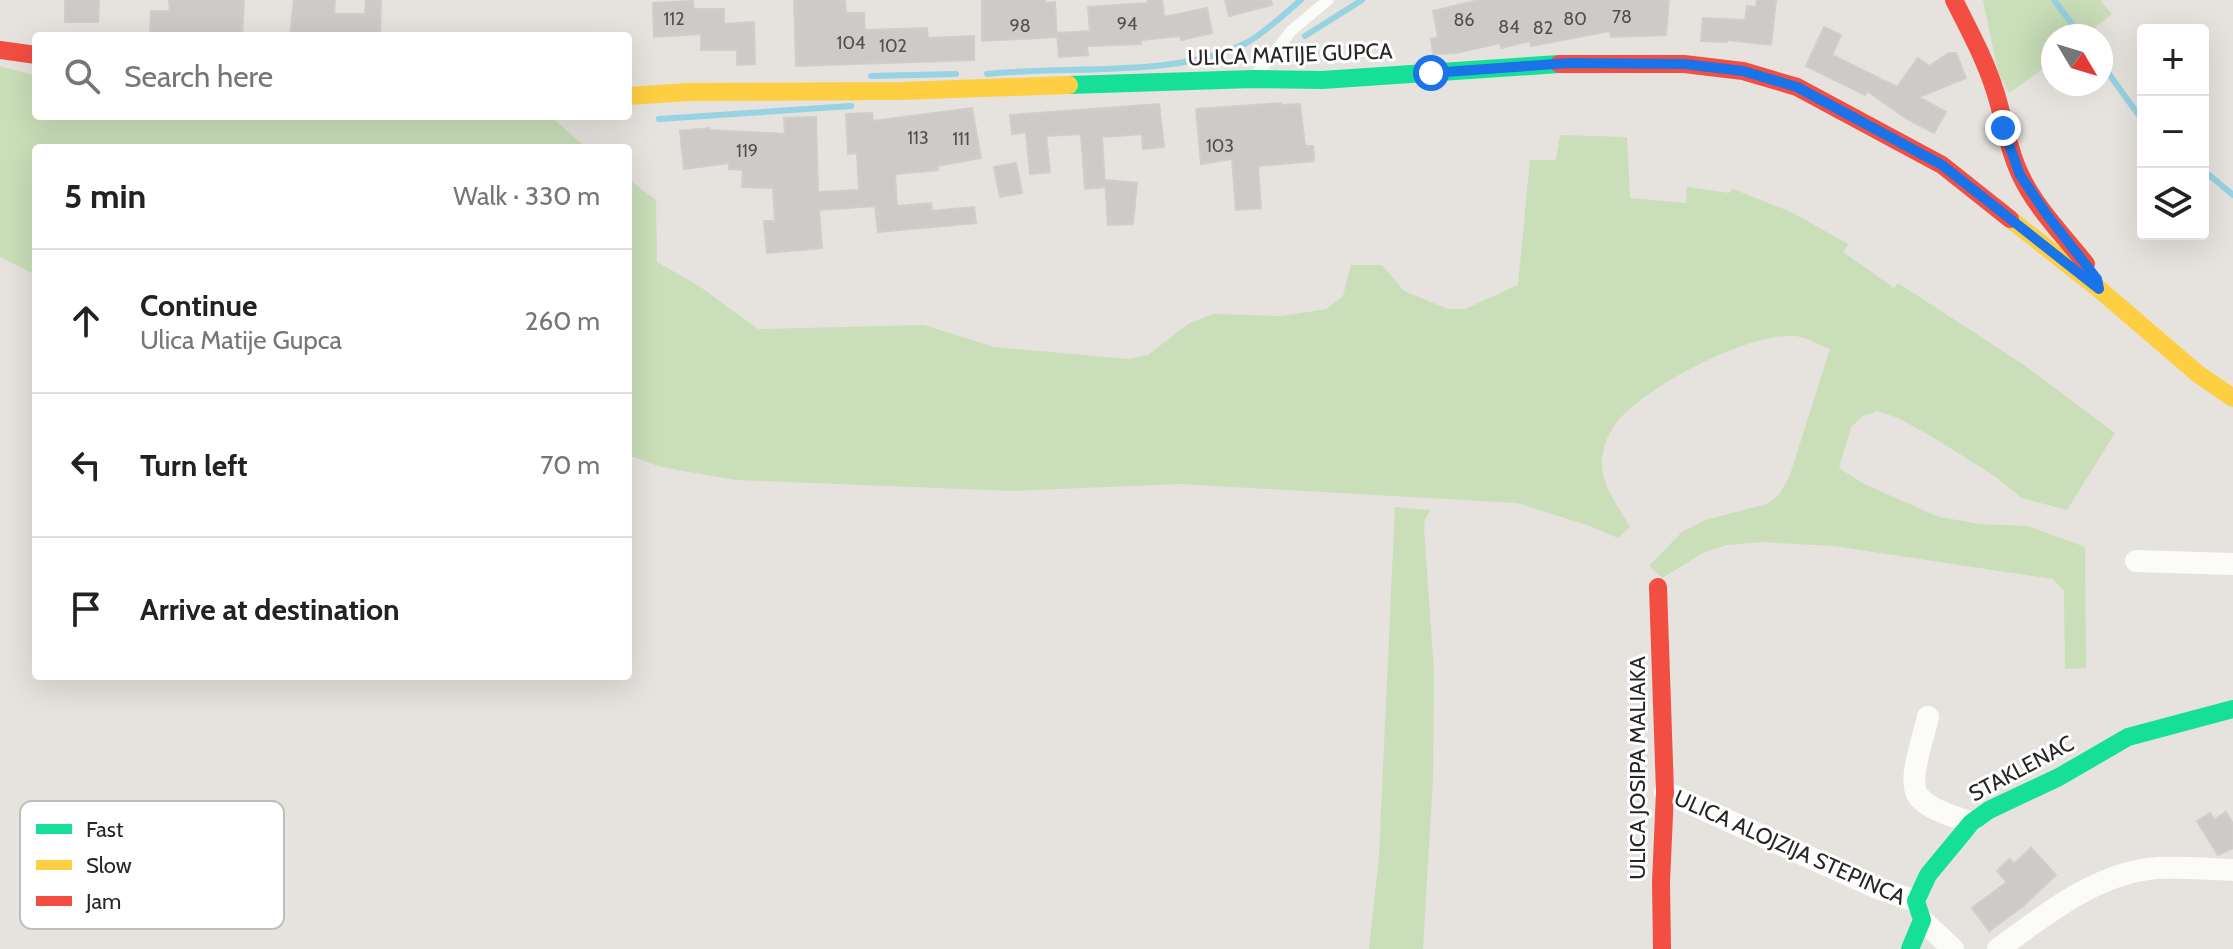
<!DOCTYPE html>
<html lang="en">
<head>
<meta charset="utf-8">
<style>
  body { margin:0; font-family:Cabin,sans-serif; background:#f6f6f6; color:#222 }
  .controls { position:absolute; right:24px; top:24px; display:grid; overflow:hidden; border-radius:8px; box-shadow:0 8px 32px #0002 }
  .controls button { width:72px; height:72px; display:grid; place-items:center; padding:0; border:0; border-bottom:2px solid #e0e0e0; background:#fff; color:#222; font:40px sans-serif }
  .compass { position:absolute; left:2041px; top:24px; width:72px; height:72px; border-radius:50%; background:#fff; box-shadow:0 8px 32px #0002; rotate:128deg }
  .stop { position:absolute; width:24px; height:24px; margin:-18px; border:6px solid #1a73e8; border-radius:50%; background:#fff }
  .stop.end { background:#1a73e8; border-color:#fff; box-shadow:0 2px 8px #0008 }
  .list { margin:0; padding:0; list-style:none }
  h2 { display:flex; justify-content:space-between; align-items:center; height:104px; margin:0; padding:0 32px; font-size:34px }
  h2 small { font-size:26px; font-weight:400; color:#767676 }
  .list li { display:grid; grid-template-columns:52px 1fr auto; gap:24px; align-items:center; box-sizing:border-box; height:144px; padding:0 32px; border-top:2px solid #e0e0e0 }
  .list b { display:block; font-size:30px; white-space:nowrap }
  .list p { margin:0; font-size:26px; white-space:nowrap; color:#767676 }
  .list em { font-size:26px; font-style:normal; color:#767676 }
  .icon { flex:none; width:44px; height:44px; fill:none; stroke:currentColor; stroke-width:2; stroke-linecap:round; stroke-linejoin:round }
  .map { position:relative; flex:none; width:2233px; height:949px; overflow:hidden }
  .search { position:absolute; background:#fff; box-shadow:0 8px 32px #0002; left:32px; top:32px; width:600px; height:88px; display:flex; align-items:center; gap:20px; box-sizing:border-box; padding:0 28px; border-radius:8px; color:#767676; font-size:30px }
  .panel { position:absolute; background:#fff; box-shadow:0 8px 32px #0002; left:32px; top:144px; width:600px; height:536px; border-radius:8px }
  .map>svg:first-child { display:block }
</style>
</head>
<body>
<div class="map">
<svg width="2233" height="949" viewBox="0 0 2233 949">
  <rect width="100%" height="100%" fill="#e6e2de"/>
  <path fill="#cadeb9" d="M1983,0H2100L2112,14L2084,36H2053V62L2009,93L1998,72Z
    M0,66L36,76V116H550L587,148H36V275L0,257Z
    M1560,135L1627,137L1630,198L1686,203L1687,187L1729,193L1733,189L1791,212L1848,244L1843,252L1894,288L1898,283L2024,365L2115,433L2067,510L2022,498L1993,475L1931,436L1898,418L1877,411L1863,416L1851,427L1839,468L1864,484L1939,517L1980,524L2028,526L2085,547L2086,668L2065,669L2064,591L2053,579L1834,546L1762,542L1726,545L1703,553L1662,578L1649,566L1682,532L1705,520L1767,504L1778,496L1789,478L1830,349C1820,345 1807,338 1796,336C1750,331 1640,389 1614,426C1606,437 1601,454 1602,467C1604,489 1620,509 1630,527L1618,538L1587,525L1517,503L1180,484L1013,491L736,480L661,467L628,455V179L656,200L657,262L699,286L758,329L924,325L994,347L1128,359L1148,355L1188,324L1213,314L1282,316L1327,309L1343,296L1351,265H1382L1404,291L1448,309H1465L1518,285L1530,160H1556Z
    M1395,507L1431,510L1425,519L1424,529L1434,672L1433,777L1423,949H1369L1379,855Z"/>
  <g fill="none" stroke-linecap="round" stroke-linejoin="round">
    <path stroke="#97d3e2" stroke-width="6" d="M2054,0L2081,36
      M1305,36L1362,0
      M2101,63L2143,121
      M987,74C1065,65 1178,79 1248,42C1267,31 1284,14 1301,0
      M871,76L956,74
      M659,119L851,106
      M2203,170L2233,195"/>
  </g>
  <path fill="#cdcac7" stroke="#d1cdca" stroke-width="2" d="M65,0H99L98,22H65Z
    M169,0H244L242,36H150L151,11H170Z
    M294,0H335L334,14H365L366,0H381L380,36H290Z
    M794,0H845L846,13H864L865,30L927,28L928,38L974,36V60L796,66Z
    M982,0H1045V3L1055,2L1057,37L982,41Z
    M1148,0H1162L1164,17L1207,8L1212,33L1181,40L1180,36L1141,40V44L1087,46L1088,55L1059,57L1057,33L1090,31L1088,7L1148,3Z
    M1225,0H1271L1272,5L1229,16Z
    M1479,0H1669L1666,35L1611,37L1610,31L1531,46L1530,41L1501,48L1500,43L1456,53L1433,54L1431,39L1438,37L1433,11Z
    M1757,0H1776L1771,45L1727,40V42L1701,41L1703,18L1745,20L1747,6L1756,7Z
    M693,1L694,9H724V24L754,22L755,64L737,65V50H701V34L654,37L653,3Z
    M1824,27L1841,35L1832,55L1897,87L1918,58L1929,66L1949,53H1956L1966,78L1919,97L1946,112L1934,133L1907,119L1867,91L1865,95L1806,66Z
    M1281,103V105L1300,104L1305,146H1313L1314,161L1258,166L1261,208L1236,210L1232,159L1201,164L1196,109Z
    M1159,104L1164,147L1143,149L1142,134L1102,137L1105,187L1085,189L1081,134L1046,136L1050,172L1030,174L1026,132L1012,134L1010,115Z
    M972,108L981,158L937,166L938,170L895,174L897,206L931,203L932,211L974,207L976,223L878,232L875,206L819,210L822,248L767,253L764,221H775L773,188L742,187L743,170L729,169V163L684,169L680,131L709,128L710,130L785,134L784,118L816,117L818,192L859,190L857,153L848,154L846,114L872,113L873,121Z
    M1016,163L1022,193L1000,197L994,167Z
    M1105,180L1137,183L1133,224L1108,225Z
    M2226,812L2233,824V848L2218,855L2197,821L2210,813L2214,820Z
    M2031,848L2056,875L2023,906L1989,931L1972,908L2007,882L1997,871L2009,859L2014,864Z"/>
  <g fill="none" stroke-linecap="round" stroke-linejoin="round">
    <path stroke="#fbfbfa" stroke-width="11" d="M1257,74L1291,31L1328,0"/>
    <path stroke="#fbfbfa" stroke-width="22" d="M2136,561L2233,564
      M1928,717C1924,736 1906,783 1919,797C1931,811 1955,816 1971,823
      M1665,792L1877,888L1916,901
      M1922,920L1953,949
      M1998,949C2045,915 2097,872 2158,868C2183,867 2208,869 2233,870"/>
    <path stroke="#16e098" stroke-width="18" d="M1069,85L1253,79L1322,80L1559,64
      M1910,949L1922,920L1916,901L1928,875L1971,823L1989,810L2059,777L2128,737L2233,709"/>
    <path stroke="#ffcf43" stroke-width="18" d="M628,96L687,92L901,91L1069,85
      M2010,219L2099,289L2198,374L2233,398"/>
    <path stroke="#f24e42" stroke-width="18" d="M1954,0C1969,30 1985,59 1995,91C2004,118 2007,147 2020,174C2035,207 2064,236 2086,264
      M0,50L36,55
      M1559,64H1684L1743,71L1797,87L1942,165L2010,219
      M1658,587L1665,792L1661,882L1662,949"/>
  </g>
  <g fill="none" stroke-linecap="round" stroke-linejoin="round">
    <path stroke="#1a73e8" stroke-width="10" d="M1431,73L1569,63L1684,64L1743,71L1797,87L1942,165L2099,289L2097,279L2047,215L2020,175L2003,128"/>
  </g>
  <g text-anchor="middle" stroke-width="6" stroke-linejoin="round" paint-order="stroke">
    <g font-size="18" fill="#515050">
      <text x="1622" y="23">78</text>
      <text x="674" y="25">112</text>
      <text x="1575" y="25">80</text>
      <text x="1464" y="26">86</text>
      <text x="1127" y="30">94</text>
      <text x="1020" y="32">98</text>
      <text x="1509" y="33">84</text>
      <text x="1543" y="34">82</text>
      <text x="851" y="49">104</text>
      <text x="893" y="52">102</text>
      <text x="918" y="144">113</text>
      <text x="961" y="145">111</text>
      <text x="1220" y="152">103</text>
      <text x="747" y="157">119</text>
    </g>
    <g font-size="22" fill="#272727" stroke="#fff">
      <text transform="translate(1290 54) rotate(-2)" y="8">ULICA MATIJE GUPCA</text>
      <text transform="translate(1637 768) rotate(-90)" y="8">ULICA JOSIPA MALIAKA</text>
      <text transform="translate(2021 768) rotate(-28)" y="8">STAKLENAC</text>
      <text transform="translate(1790 847) rotate(24)" y="8">ULICA ALOJZIJA STEPINCA</text>
    </g>
  </g>
  <rect x="20" y="801" width="264" height="128" rx="12" fill="#fff" stroke="#bebebe" stroke-width="2"/>
  <rect x="36" y="824" width="36" height="10" fill="#16e098"/>
  <rect x="36" y="860" width="36" height="10" fill="#ffcf43"/>
  <rect x="36" y="896" width="36" height="10" fill="#f24e42"/>
  <g font-size="22" fill="#272727">
    <text x="86" y="837">Fast</text>
    <text x="86" y="873">Slow</text>
    <text x="86" y="909">Jam</text>
  </g>
</svg>
<div class="controls">
<button>+</button>
<button>−</button>
<button><svg class="icon" aria-label="layers" viewBox="0 0 24 24"><path d="M12 4l9 5-9 5-9-5zM3 14l9 5 9-5"/></svg></button>
</div>
<svg class="compass" viewBox="-18 -18 36 36"><path d="M0-13l5 13h-10z" fill="#e53935"/><path d="M0 13l5-13h-10z" fill="#767676"/></svg>
<div class="stop" style="left:1431px;top:73px"></div>
<div class="stop end" style="left:2003px;top:128px"></div>
<div class="search"><svg class="icon" aria-label="search" viewBox="0 0 24 24"><circle cx="10" cy="10" r="6"/><path d="M15 15l6 6"/></svg>Search here</div>
<section class="panel">
<h2>5 min<small>Walk · 330 m</small></h2>
<ul class="list">
<li><svg class="icon" aria-label="ahead" viewBox="0 0 24 24"><path d="M12 20V5M6 11l6-6 6 6"/></svg><div><b>Continue</b><p>Ulica Matije Gupca</p></div><em>260 m</em></li>
<li><svg class="icon" aria-label="left" viewBox="0 0 24 24"><path d="M17 20v-9H6M10 6l-5 5 5 5"/></svg><div><b>Turn left</b></div><em>70 m</em></li>
<li><svg class="icon" aria-label="arrive" viewBox="0 0 24 24"><path d="M6 21V4h12l-3 4 3 4H6"/></svg><div><b>Arrive at destination</b></div></li>
</ul>
</section>
</div>
</body>
</html>
